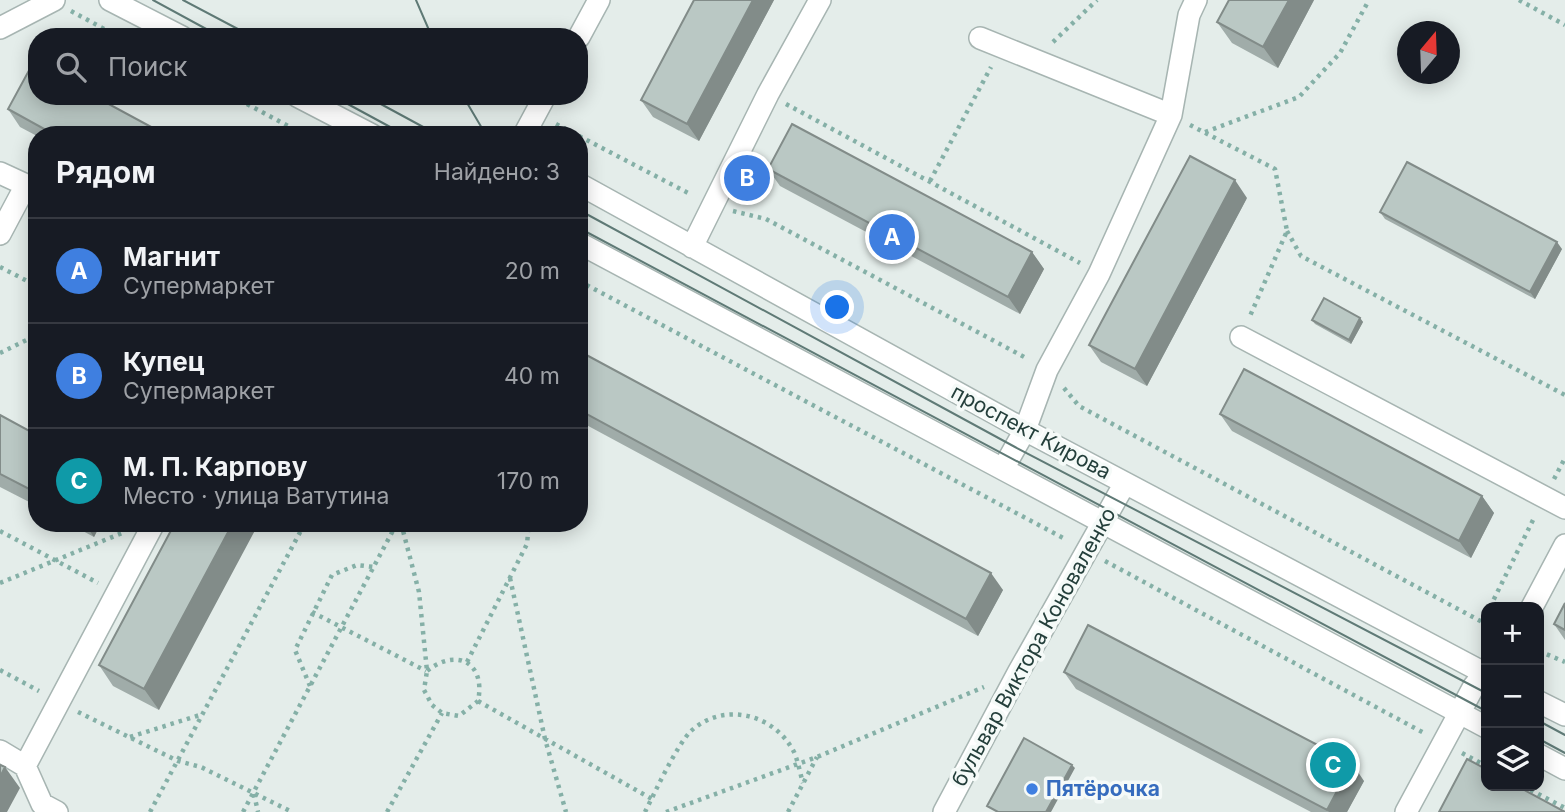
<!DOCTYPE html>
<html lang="ru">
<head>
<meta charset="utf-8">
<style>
  body { margin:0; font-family:Inter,sans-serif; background:#20242c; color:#f1f3f6 }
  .controls { position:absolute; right:21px; bottom:21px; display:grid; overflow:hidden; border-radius:14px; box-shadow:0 4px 18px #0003 }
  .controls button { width:63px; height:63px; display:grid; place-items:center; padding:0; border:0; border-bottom:2px solid #363941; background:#171b24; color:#f1f3f6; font:35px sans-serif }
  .compass { position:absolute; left:1397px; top:21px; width:63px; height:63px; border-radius:50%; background:#171b24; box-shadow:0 4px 18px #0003; rotate:19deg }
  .you { position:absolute; left:838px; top:308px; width:24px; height:24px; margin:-18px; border:5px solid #fff; border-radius:50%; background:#1a73e8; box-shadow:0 0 0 10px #1a73e833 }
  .badge { display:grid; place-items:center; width:46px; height:46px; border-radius:50%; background:#ef9261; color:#fff; font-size:23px; font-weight:700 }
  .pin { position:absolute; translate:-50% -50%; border:4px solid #fff; box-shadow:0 2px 7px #0006 }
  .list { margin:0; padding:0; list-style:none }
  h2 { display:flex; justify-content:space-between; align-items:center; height:91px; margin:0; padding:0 28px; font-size:30px }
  h2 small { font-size:23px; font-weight:400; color:#9ea1a6 }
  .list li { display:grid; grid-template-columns:46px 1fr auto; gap:21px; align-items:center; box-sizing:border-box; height:105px; padding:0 28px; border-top:2px solid #363941 }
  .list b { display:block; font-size:26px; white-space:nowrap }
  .list p { margin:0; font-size:23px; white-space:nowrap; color:#9ea1a6 }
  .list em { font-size:23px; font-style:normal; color:#9ea1a6 }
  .icon { flex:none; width:38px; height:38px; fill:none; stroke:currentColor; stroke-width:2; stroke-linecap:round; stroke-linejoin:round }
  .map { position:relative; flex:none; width:1565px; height:812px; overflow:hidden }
  .search { position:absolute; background:#171b24; box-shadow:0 4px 18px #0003; left:28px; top:28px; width:560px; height:77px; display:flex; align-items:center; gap:18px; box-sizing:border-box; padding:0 24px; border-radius:28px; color:#9ea1a6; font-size:26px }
  .panel { position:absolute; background:#171b24; box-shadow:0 4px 18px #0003; left:28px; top:126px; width:560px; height:406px; border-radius:28px }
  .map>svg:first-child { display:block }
</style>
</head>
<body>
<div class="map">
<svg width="1565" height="812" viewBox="0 0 1565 812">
  <rect width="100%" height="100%" fill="#e4edea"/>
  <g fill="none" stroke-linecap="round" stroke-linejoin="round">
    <defs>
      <path id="minor" d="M110,0L182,37
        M0,28L54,0
        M579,37L599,0
        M980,38L1171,115
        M297,96L372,135
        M524,135L545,96
        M0,173L26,185L0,234
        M579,184L1025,430L1486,674
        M579,243L1486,727
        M692,247L768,94L820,0
        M1241,337L1565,508
        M1003,469L1025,430L1047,370L1099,274L1171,115L1189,15L1196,0
        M1532,607L1565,545
        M1539,702L1565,715
        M0,751L25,766L42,804L57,812
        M1539,755L1565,769
        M25,766L154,523
        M944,812L1018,673L1125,483
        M1406,812L1474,686L1486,671"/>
    </defs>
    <use href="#minor" stroke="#a7b5b2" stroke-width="24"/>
    <path stroke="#85b0a7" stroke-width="4.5" stroke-dasharray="3.5 5" stroke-linecap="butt" d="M1519,0L1565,25
      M71,11L119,37
      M1053,42L1097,0
      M232,96L305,135
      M786,104L1080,263
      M556,124L577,135
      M1190,125L1275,169L1287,231L1250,316
      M1205,132L1299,97L1340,53L1369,0
      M579,136L692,195
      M930,181L991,67
      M733,211L766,219L1028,359
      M1287,231L1301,256L1565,395
      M0,267L37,286
      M579,281L1067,540
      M0,353L37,335
      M1064,388L1079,406L1486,624
      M1554,479L1565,458
      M401,523L419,592L427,671L424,690L432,705L442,713L459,716L478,701C486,663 457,647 427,671
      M0,531L98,583
      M1105,561L1424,733
      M510,578L545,739L566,812
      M0,583L122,533
      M1490,607L1534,518
      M312,612L426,671
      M1539,651L1565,662
      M467,662L527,544L529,523
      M0,670L39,691
      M310,686L295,650L332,575L357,565L374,567
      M478,701L652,799
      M78,712L178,761L201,767L292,812
      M130,737L203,714
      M1462,753L1486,766
      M1523,786L1565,808
      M254,794L258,812
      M150,812L305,523
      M243,812L397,523
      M387,812L442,713
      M645,812C655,792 676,747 690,732C722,701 774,713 794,752C798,761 800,773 803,783
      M666,812L817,757L984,687
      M788,812L817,757"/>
    <use href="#minor" stroke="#fff" stroke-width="21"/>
    <path stroke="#5f7a76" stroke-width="2" d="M153,0L221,37
      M183,0L253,37
      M416,0L432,37
      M333,96L405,135
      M366,96L438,135
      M463,96L486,135
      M579,210L1015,447L1486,693
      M579,228L1486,711
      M1539,721L1565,735
      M1539,739L1565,753"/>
  </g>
  <path fill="#a0aca9" d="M694,0H774L699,141L653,117L641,100Z
    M1314,0L1278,68L1232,43L1217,22Z
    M8,109L166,135H37V136L20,127Z
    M768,169L1032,252L1044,269L1020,314L780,186Z
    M765,173L767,176L756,196L726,180L723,177Z
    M1247,198L1147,386L1101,362L1089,345Z
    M1380,212L1562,249L1535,299L1385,219Z
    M1360,318L1363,322L1351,344L1315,324L1312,320Z
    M579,351L1003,590L978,636L579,421Z
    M1220,414L1482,496L1494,513L1471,558L1232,431Z
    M0,415L37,435V506L0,487Z
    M68,523H101L94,537Z
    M175,523L159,710L113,686L99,665Z
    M1565,603V640L1554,624Z
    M1064,672L1364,781L1347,812H1311L1076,689Z"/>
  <path fill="#828c89" d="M753,0H774L699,141L687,124Z
    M1289,0H1314L1278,68L1263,47Z
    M765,173L767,176L756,196L754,193Z
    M1235,180L1247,198L1147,386L1135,369Z
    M1557,242L1562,249L1535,299L1530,292Z
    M1032,252L1044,269L1020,314L1008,297Z
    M1360,318L1363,322L1351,344L1349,340Z
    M585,473L588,477L579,493V485Z
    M1482,496L1494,513L1471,558L1459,541Z
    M84,523H101L94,537Z
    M233,523H259L159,710L144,689Z
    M991,573L1003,590L978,636L966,619Z
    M1352,763L1364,781L1347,812H1329L1327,810Z
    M1072,765L1075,768L1051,812H1046Z
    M5,767L20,788L7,812H0V777Z"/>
  <path fill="#bac8c4" stroke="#828c89" stroke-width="2" d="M694,0H753L687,124L641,100Z
    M1229,0H1289L1263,47L1217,22Z
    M33,63L37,65V96H94L166,135H55L8,109Z
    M792,124L1032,252L1008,297L768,169Z
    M1190,156L1235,180L1135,369L1089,345Z
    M734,157L765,173L754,193L723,177Z
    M1407,162L1557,242L1530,292L1380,212Z
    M1324,298L1360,318L1349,340L1312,320Z
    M579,351L991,573L966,619L579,410Z
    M1244,369L1482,496L1459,541L1220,414Z
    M0,415L37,435V493L0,474Z
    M579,470L585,473L579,485Z
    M175,523H233L144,689L99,665Z
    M1565,603V630L1554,624Z
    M1088,625L1352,763L1327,810L1064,672Z
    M1024,738L1072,765L1046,812H998L987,806Z
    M1467,759L1486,769V786H1517L1565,812H1439Z
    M0,765L5,767L0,777Z"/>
  <circle fill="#3f7fe0" stroke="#f5faf8" stroke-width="2.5" cx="1032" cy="789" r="7"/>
  <g text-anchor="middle" stroke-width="7" stroke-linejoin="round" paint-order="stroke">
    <g font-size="21" fill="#243f3b" stroke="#f5faf8">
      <text transform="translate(1031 432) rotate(28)" y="7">проспект Кирова</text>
      <text transform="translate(1034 647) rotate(-61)" y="7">бульвар Виктора Коноваленко</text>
    </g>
    <g font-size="21" font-weight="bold" fill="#366cbe" stroke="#f5faf8" text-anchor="start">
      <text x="1046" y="796">Пятёрочка</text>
    </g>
  </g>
</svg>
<div class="controls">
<button>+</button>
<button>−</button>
<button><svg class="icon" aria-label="layers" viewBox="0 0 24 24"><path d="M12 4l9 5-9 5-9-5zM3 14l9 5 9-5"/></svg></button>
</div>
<svg class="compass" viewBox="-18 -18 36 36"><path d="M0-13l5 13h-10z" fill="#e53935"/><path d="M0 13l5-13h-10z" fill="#9ea1a6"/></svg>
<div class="you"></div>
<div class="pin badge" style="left:892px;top:237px;background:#3f7fe0">A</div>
<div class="pin badge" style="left:747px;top:178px;background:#3f7fe0">B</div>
<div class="pin badge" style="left:1333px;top:765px;background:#0f9aa8">C</div>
<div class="search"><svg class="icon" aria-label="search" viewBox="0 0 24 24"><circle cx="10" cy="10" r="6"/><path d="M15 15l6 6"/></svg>Поиск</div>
<section class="panel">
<h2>Рядом<small>Найдено: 3</small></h2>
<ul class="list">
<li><span class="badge" style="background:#3f7fe0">A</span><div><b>Магнит</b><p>Супермаркет</p></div><em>20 m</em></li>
<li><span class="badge" style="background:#3f7fe0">B</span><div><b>Купец</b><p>Супермаркет</p></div><em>40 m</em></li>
<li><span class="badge" style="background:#0f9aa8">C</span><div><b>М. П. Карпову</b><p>Место · улица Ватутина</p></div><em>170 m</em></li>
</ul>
</section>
</div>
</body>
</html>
